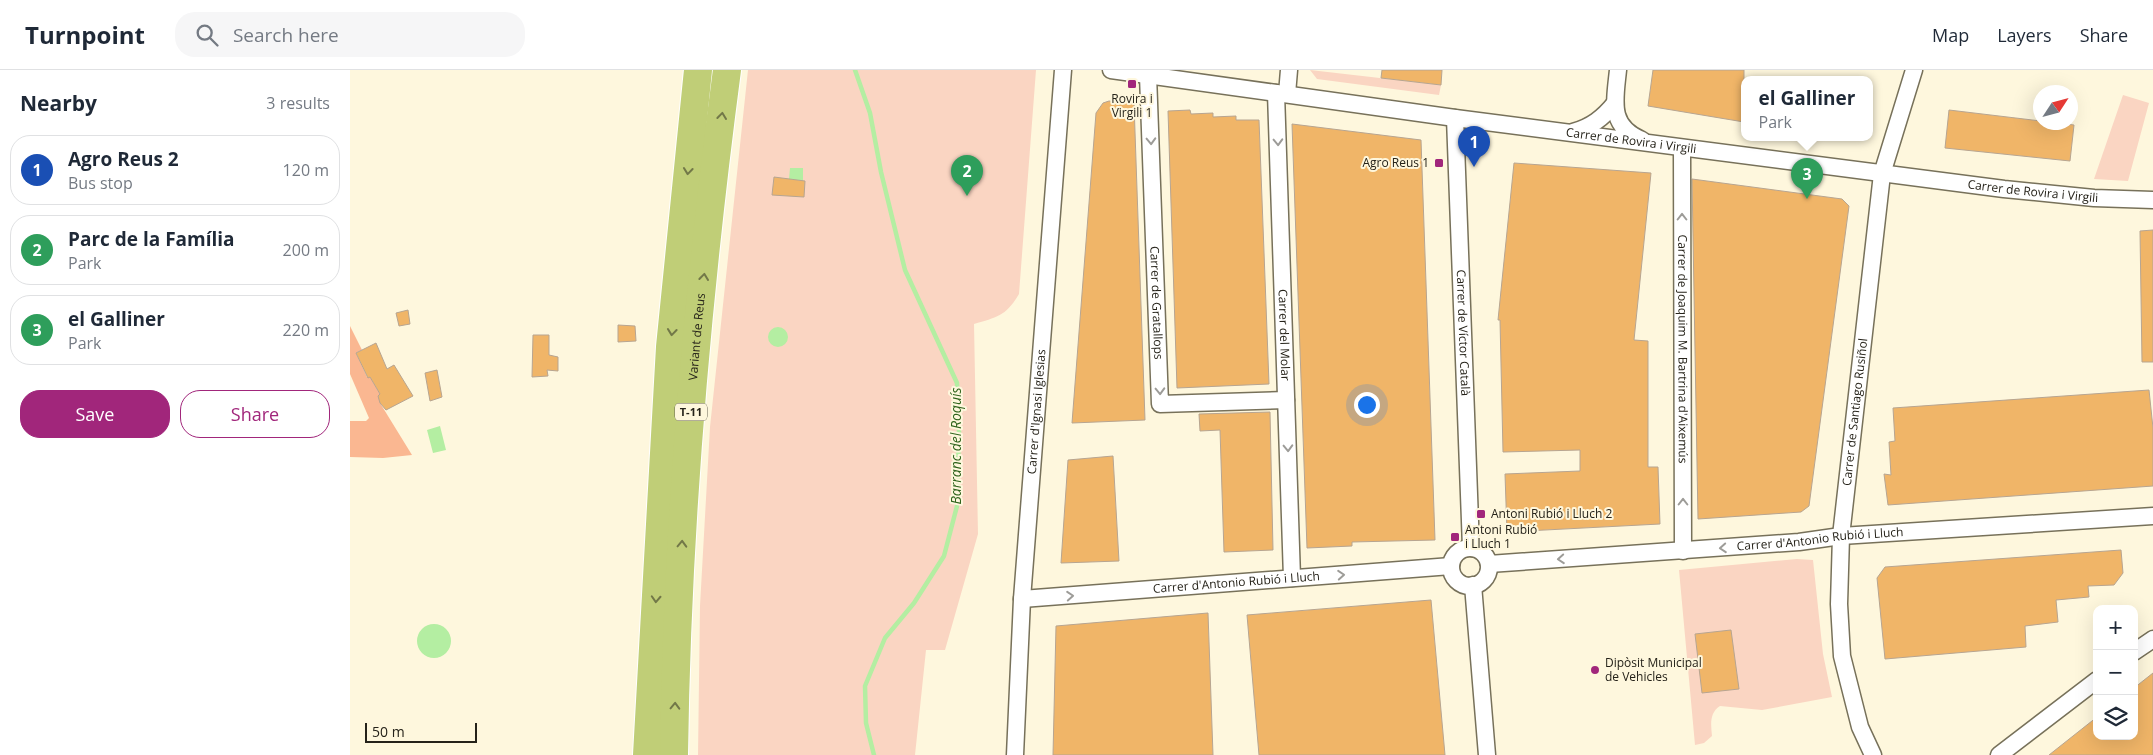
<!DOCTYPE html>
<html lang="en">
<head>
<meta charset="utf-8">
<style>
  body { margin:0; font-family:"Open Sans",sans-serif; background:#f6f6f7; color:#1f2937 }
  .controls { position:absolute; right:15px; bottom:15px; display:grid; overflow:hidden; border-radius:10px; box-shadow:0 5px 20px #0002 }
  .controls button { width:45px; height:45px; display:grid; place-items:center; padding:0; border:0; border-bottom:1px solid #e0e1e3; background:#fff; color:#1f2937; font:25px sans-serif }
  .compass { position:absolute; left:1683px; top:15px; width:45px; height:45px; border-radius:50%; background:#fff; box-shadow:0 5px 20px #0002; rotate:54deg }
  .scale { position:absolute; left:15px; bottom:12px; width:112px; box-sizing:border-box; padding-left:5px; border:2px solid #252219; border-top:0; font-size:14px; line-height:18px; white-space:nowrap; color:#252219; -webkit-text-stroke:4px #fef7dd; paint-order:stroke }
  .you { position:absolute; left:1016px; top:334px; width:18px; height:18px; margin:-12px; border:4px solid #fff; border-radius:50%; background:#1a73e8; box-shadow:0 0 0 8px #1a73e833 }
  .badge { display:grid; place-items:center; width:32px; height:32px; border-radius:50%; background:#a1267b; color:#fff; font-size:16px; font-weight:700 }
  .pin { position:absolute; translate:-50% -41px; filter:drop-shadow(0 1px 2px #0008) }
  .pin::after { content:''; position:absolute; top:26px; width:18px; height:15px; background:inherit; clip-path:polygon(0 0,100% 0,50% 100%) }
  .popup { position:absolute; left:1391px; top:6px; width:132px; height:65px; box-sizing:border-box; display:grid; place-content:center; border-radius:10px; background:#fff; filter:drop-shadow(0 1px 4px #0005); font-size:16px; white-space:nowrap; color:#747a83 }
  .popup b { font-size:19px; color:#1f2937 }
  .popup::after { content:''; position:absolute; left:50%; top:100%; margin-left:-10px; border:10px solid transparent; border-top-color:#fff }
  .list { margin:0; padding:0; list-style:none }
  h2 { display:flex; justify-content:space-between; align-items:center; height:65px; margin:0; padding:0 20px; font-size:21px }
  h2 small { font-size:16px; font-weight:400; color:#747a83 }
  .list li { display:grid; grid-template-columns:32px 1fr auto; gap:15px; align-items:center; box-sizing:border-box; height:70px; margin:0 10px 10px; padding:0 10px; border:1px solid #e0e1e3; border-radius:20px }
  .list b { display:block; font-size:19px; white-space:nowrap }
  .list p { margin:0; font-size:16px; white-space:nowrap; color:#747a83 }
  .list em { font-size:16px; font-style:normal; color:#747a83 }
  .actions { display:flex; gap:10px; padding:15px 20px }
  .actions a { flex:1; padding:11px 0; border:1px solid #a1267b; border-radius:20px; text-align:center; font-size:18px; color:#a1267b }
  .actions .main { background:#a1267b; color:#fff }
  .icon { flex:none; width:28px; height:28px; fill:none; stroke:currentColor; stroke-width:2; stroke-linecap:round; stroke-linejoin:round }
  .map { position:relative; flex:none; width:1803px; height:685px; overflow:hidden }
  header { display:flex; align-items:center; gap:30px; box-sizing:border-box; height:70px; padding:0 25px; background:#fff; border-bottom:1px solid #e0e1e3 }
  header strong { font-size:24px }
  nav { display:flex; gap:28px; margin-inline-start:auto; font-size:18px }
  .search { width:350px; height:45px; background:#f6f6f7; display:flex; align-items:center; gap:12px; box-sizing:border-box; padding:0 18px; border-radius:20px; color:#747a83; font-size:19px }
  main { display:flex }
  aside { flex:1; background:#fff }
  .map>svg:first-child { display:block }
</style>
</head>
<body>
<header>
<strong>Turnpoint</strong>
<div class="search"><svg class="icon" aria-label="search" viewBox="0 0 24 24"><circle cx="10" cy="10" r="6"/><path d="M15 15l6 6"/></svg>Search here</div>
<nav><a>Map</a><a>Layers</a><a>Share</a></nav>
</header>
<main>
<aside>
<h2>Nearby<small>3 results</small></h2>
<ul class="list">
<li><span class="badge" style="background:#1a4fb4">1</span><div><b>Agro Reus 2</b><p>Bus stop</p></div><em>120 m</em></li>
<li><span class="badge" style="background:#2e9e5b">2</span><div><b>Parc de la Família</b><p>Park</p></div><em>200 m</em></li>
<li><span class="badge" style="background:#2e9e5b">3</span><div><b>el Galliner</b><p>Park</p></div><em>220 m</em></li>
</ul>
<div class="actions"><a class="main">Save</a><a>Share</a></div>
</aside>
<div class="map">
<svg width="1803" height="685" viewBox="0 0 1803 685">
  <rect width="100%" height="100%" fill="#fef7dd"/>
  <path fill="#fad5c2" d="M398,0H686L669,224C656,246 647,247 624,254L628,464L595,580H576L565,685H348L350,536L360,357Z
    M960,0L1091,15L1089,25L967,9Z
    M1773,25L1799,33L1778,111L1744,109Z
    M1447,489L1463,490L1473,584L1482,627L1412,640L1370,636C1359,643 1361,655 1362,666L1354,673L1345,675L1329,500Z"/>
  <path fill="#fab791" d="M0,256L12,280L6,283L17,307H20L30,324V333L62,385L33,388L0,387V351H16L19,348L0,304Z"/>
  <path fill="#b4eea2" d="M440,98H453V111L439,109Z
    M418 267a10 10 0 1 1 20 0a10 10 0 1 1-20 0Z
    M90,356L96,380L83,383L77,360Z
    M67 571a17 17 0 1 1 34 0a17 17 0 1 1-34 0Z"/>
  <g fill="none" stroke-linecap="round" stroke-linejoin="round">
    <path stroke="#b4eea2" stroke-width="4.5" d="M505,0L520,43L531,102L555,200L607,313L609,362L607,436L594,486L564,533L535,568L515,616L516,653L524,685"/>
  </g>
  <path fill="#f0b568" stroke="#b7a591" d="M1032,0H1092L1091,15L1031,8Z
    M1303,0H1394V52L1298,36Z
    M759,31L784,33L795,350L722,353L746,43L753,33Z
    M840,40L841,44L863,43V47L886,46V50H909L919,314L827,318L818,41Z
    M1599,40L1724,55L1720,91L1595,78Z
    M942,54L1071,70L1085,470L1002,472V476L957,478Z
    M1164,93L1301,103L1284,270L1298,271V397H1308L1310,454L1157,462L1155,404L1230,401V380L1153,382L1150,250H1148Z
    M424,107L455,111L454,127L422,125Z
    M1342,109L1492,129L1499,136L1459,436L1451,442L1348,449Z
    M1803,160V292H1792L1790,161Z
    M58,240L60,254L49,256L46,243Z
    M268,255L285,256L286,271L268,272Z
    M183,265H199V285L208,287V301L197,300L198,306L182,307Z
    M26,273L37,299L44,295L63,326L36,340L30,333L28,326L30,324L20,307L18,308L6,283Z
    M87,300L92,327L80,331L75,303Z
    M1799,320L1803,358V416L1538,435L1534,404L1541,405L1539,372L1545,371L1543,338Z
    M920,342L923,480L874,482L870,360L850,361L849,344Z
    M763,386L769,491L711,493L718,390Z
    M1771,480L1773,503L1764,515L1738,516L1739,527L1706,530L1708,552L1675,556L1676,577L1535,589L1527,508L1535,497Z
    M1081,530L1095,685H909L897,545Z
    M858,543L863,685H703L706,556Z
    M1381,560L1389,619L1352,623L1345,564Z
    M1803,603V685H1699L1747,647V666H1784V618Z"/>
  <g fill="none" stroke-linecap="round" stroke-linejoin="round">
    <defs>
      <g id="minor">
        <path id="s1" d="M761,0L1105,48L1654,119L1744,128L1803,130"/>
        <path d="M1268,0C1265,30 1258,56 1292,70"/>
        <path id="s2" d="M798,5L810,334L936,330"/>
        <path id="s3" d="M926,23L942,508"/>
        <path d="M937,24L939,0"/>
        <path id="s4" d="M1105,48L1121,478"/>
        <path d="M1223,62C1241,57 1253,48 1265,33"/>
        <path id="s5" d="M1332,78L1333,481"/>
        <circle cx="1120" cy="497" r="19"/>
        <path id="s6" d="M1139,494L1449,472L1491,466L1803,446"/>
        <path d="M1123,515L1137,685"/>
        <path id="s7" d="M672,529L1101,496"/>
        <path d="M1784,582L1803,569"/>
        <path id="s8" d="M665,685L672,529L713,0"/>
        <path id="s9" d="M1523,685L1510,657L1492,586L1489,534L1491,466L1532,104L1564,0"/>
        <path d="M1649,685L1747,610"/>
      </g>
      <g id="motorway">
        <path d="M297,685L320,277L348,0"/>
        <path id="s10" d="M324,685C327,456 347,227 377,0"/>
      </g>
    </defs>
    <use href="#minor" stroke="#77715a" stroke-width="19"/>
    <use href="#motorway" stroke="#fff" stroke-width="30"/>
    <use href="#minor" stroke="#fff" stroke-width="16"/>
    <use href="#motorway" stroke="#c0ce77" stroke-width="28"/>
  </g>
  <defs><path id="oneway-chevron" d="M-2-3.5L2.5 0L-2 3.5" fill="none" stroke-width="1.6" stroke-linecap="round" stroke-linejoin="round" transform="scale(1.25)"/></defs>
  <g stroke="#727848">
    <use href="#oneway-chevron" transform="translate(372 46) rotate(-83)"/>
    <use href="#oneway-chevron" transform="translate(338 101) rotate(96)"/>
    <use href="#oneway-chevron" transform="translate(354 207) rotate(-83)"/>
    <use href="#oneway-chevron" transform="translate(322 262) rotate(96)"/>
    <use href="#oneway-chevron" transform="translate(332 474) rotate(-88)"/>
    <use href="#oneway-chevron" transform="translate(306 529) rotate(93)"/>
    <use href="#oneway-chevron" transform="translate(325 636) rotate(-88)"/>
  </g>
  <g stroke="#9d9c98">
    <use href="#oneway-chevron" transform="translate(801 71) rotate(88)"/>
    <use href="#oneway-chevron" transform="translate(928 72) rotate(88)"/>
    <use href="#oneway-chevron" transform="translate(1332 147) rotate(-90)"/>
    <use href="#oneway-chevron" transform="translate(810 321) rotate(88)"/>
    <use href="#oneway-chevron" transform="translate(938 378) rotate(88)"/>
    <use href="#oneway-chevron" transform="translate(1333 432) rotate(-90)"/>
    <use href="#oneway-chevron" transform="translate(1373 478) rotate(176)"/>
    <use href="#oneway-chevron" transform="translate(1211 489) rotate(176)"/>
    <use href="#oneway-chevron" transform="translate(991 505) rotate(-4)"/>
    <use href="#oneway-chevron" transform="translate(720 526) rotate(-4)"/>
  </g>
  <g fill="#a1267b" stroke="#fef7dd" stroke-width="2">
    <rect x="777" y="9" width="10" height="10" rx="2.5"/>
    <rect x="1084" y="88" width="10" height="10" rx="2.5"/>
    <rect x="1126" y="439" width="10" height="10" rx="2.5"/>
    <rect x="1100" y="462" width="10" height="10" rx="2.5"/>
    <circle cx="1245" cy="600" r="5"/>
  </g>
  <g text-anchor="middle" stroke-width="4" stroke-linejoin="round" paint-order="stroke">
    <rect fill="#fef7dd" stroke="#666254" stroke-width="1" x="325" y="333.5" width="32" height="17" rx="4"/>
    <g font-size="11" font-weight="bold" fill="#252219">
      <text x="341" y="346">T-11</text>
    </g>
    <g font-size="12" fill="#252219" stroke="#fef7dd" text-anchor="start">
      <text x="782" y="33" text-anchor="middle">Rovira i<tspan x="782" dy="14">Virgili 1</tspan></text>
      <text x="1079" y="97" text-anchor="end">Agro Reus 1</text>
      <text x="1141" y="448">Antoni Rubió i Lluch 2</text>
      <text x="1115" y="464">Antoni Rubió<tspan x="1115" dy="14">i Lluch 1</tspan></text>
      <text x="1255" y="597">Dipòsit Municipal<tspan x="1255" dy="14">de Vehicles</tspan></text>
    </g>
    <g font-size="12" fill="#252219" stroke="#fef7dd">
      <text dy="4" stroke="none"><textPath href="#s1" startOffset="525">Carrer de Rovira i Virgili</textPath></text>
      <text dy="4" stroke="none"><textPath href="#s1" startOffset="930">Carrer de Rovira i Virgili</textPath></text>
      <text dy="4" stroke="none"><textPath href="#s2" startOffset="228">Carrer de Gratallops</textPath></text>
      <text dy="4" stroke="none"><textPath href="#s4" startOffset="215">Carrer de Víctor Català</textPath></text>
      <text dy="4" stroke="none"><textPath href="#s3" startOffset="242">Carrer del Molar</textPath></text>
      <text dy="4" stroke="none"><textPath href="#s10" startOffset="419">Variant de Reus</textPath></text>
      <text dy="4" stroke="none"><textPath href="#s5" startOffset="201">Carrer de Joaquim M. Bartrina d'Aixemús</textPath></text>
      <text dy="4" stroke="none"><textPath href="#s8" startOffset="344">Carrer d'Ignasi Iglesias</textPath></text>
      <text dy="4" stroke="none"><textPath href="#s9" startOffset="349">Carrer de Santiago Rusiñol</textPath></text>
      <text dy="4" stroke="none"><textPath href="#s6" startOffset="332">Carrer d'Antonio Rubió i Lluch</textPath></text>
      <text dy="4" stroke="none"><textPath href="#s7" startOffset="215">Carrer d'Antonio Rubió i Lluch</textPath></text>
    </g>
    <g font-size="14" font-style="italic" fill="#2f631c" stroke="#fef7dd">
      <text transform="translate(606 376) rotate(-90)" y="5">Barranc del Roquís</text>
    </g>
  </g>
</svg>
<div class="controls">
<button>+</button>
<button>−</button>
<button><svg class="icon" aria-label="layers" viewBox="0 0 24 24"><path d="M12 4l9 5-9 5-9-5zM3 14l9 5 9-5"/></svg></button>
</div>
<svg class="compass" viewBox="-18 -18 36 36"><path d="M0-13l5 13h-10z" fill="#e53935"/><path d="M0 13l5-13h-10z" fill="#747a83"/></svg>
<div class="scale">50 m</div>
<div class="you"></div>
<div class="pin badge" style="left:1124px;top:97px;background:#1a4fb4">1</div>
<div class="pin badge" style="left:617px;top:126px;background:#2e9e5b">2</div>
<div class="pin badge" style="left:1457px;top:129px;background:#2e9e5b">3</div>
<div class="popup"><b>el Galliner</b>Park</div>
</div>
</main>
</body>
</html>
